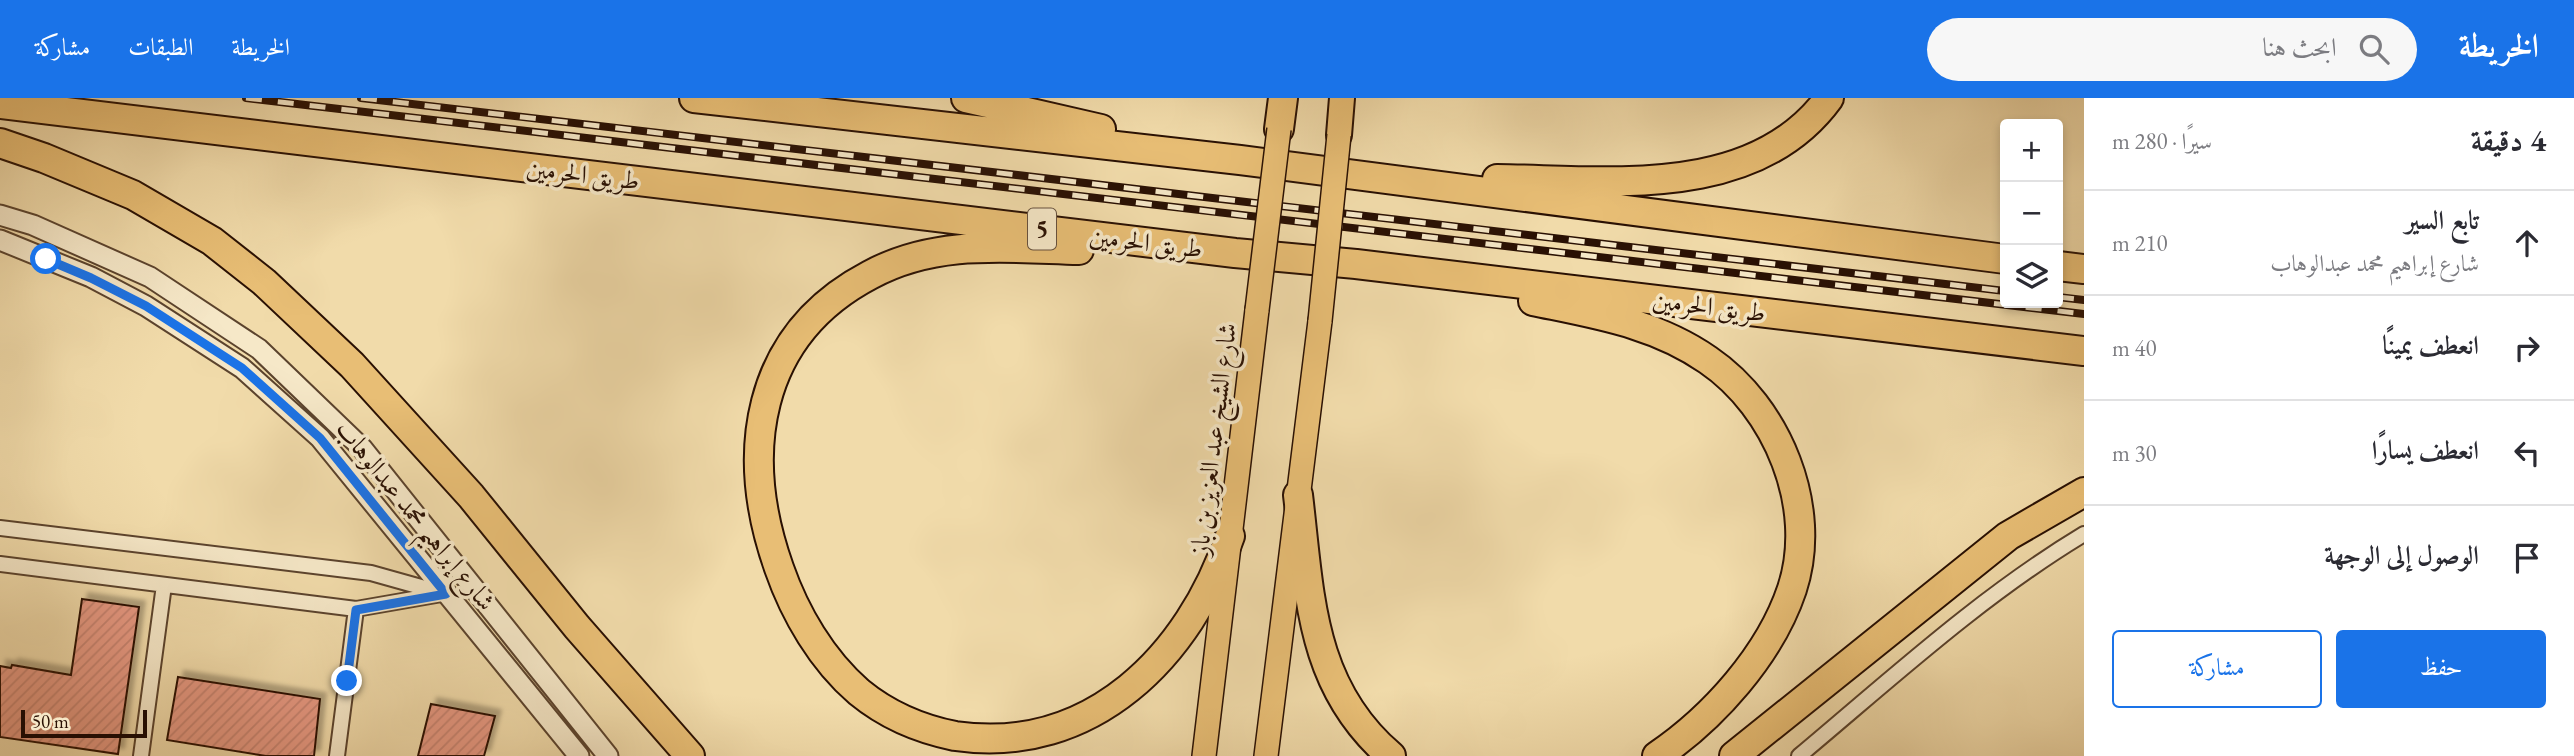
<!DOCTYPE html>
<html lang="ar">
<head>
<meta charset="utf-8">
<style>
  body { margin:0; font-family:"EB Garamond",Amiri,serif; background:#f7f7f7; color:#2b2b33; direction:rtl }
  .controls { position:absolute; right:21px; top:21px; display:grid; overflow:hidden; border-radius:7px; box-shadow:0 4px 10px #0003 }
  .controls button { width:63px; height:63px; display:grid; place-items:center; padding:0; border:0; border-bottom:2px solid #e1e1e2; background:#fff; color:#2b2b33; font:35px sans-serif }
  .scale { position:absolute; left:21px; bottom:18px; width:126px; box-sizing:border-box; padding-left:7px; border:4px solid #291003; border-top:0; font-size:19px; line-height:24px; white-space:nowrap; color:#291003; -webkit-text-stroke:5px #f6e8c8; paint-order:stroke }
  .stop { position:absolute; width:21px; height:21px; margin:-16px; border:5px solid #1a73e8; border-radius:50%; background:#fff }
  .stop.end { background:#1a73e8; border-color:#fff; box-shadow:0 2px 7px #0008 }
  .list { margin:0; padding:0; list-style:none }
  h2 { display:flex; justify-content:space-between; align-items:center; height:91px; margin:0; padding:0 28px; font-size:30px }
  h2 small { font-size:23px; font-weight:400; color:#7c7c81 }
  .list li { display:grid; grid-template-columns:46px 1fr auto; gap:21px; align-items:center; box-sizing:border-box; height:105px; padding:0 28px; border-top:2px solid #e1e1e2 }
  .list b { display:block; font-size:26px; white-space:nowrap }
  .list p { margin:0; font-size:23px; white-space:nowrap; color:#7c7c81 }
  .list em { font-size:23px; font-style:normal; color:#7c7c81 }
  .actions { display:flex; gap:14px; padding:21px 28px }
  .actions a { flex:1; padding:16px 0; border:2px solid #1a73e8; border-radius:7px; text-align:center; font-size:24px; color:#1a73e8 }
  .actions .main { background:#1a73e8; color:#fff }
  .icon { flex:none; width:38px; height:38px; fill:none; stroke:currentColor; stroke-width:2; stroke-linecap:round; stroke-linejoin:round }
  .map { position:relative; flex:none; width:2084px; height:658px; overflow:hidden; direction:ltr }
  header { display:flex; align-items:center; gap:42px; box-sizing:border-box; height:98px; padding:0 35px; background:#1a73e8; color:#fff }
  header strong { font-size:33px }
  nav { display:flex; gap:38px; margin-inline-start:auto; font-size:24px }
  .search { width:490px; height:63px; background:#f7f7f7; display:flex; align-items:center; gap:18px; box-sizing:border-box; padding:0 24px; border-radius:38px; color:#7c7c81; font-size:26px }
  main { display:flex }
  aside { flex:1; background:#fff }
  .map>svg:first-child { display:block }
</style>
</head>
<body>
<header>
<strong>الخريطة</strong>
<div class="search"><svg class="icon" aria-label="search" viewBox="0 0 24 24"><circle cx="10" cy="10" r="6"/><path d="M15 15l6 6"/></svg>ابحث هنا</div>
<nav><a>الخريطة</a><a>الطبقات</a><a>مشاركة</a></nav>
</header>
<main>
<aside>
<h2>4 دقيقة<small>سيرًا · 280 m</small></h2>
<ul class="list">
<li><svg class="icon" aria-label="ahead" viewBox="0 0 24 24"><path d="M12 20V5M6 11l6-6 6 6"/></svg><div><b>تابع السير</b><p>شارع إبراهيم محمد عبدالوهاب</p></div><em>210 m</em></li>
<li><svg class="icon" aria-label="right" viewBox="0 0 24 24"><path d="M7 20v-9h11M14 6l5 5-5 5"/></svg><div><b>انعطف يمينًا</b></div><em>40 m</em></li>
<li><svg class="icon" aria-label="left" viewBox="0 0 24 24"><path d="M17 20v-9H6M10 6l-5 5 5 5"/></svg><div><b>انعطف يسارًا</b></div><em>30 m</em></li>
<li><svg class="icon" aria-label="arrive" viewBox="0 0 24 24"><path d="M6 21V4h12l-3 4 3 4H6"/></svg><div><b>الوصول إلى الوجهة</b></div></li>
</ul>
<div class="actions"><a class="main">حفظ</a><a>مشاركة</a></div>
</aside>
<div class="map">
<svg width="2084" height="658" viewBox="0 0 2084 658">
  <defs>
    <pattern id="building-hatch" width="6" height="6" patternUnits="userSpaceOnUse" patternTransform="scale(1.75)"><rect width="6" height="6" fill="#e69882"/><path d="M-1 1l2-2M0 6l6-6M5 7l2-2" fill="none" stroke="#c5826f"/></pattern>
    <filter id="shadow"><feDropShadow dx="6" dy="-6" stdDeviation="2" flood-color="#0004"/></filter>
  </defs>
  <rect width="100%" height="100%" fill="#f1dbaa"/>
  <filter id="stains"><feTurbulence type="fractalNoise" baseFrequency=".00286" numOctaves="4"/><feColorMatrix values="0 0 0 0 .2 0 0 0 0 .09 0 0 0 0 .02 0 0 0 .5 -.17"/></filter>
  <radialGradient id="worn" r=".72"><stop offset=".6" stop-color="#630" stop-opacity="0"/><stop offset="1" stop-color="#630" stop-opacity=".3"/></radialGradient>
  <path fill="url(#building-hatch)" stroke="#291003" stroke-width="2" filter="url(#shadow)" d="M82,501L139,509L118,656L0,639V568L11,570L12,567L71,577Z
    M178,579L320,601L314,658H266L167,642Z
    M431,606L495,618L484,658H418Z"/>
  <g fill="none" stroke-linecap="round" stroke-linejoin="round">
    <defs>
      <path id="minor" d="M0,430L371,475L446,496
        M0,466L356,511L442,496
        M141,658L164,487
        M337,658L356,511
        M1799,658C1891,581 1981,498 2084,436"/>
      <path id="tertiary" d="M0,117L33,127L150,179L259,251L362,350L608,658
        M0,142L91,179L146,208L242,270L320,340L579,658"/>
      <path id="primary" d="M1204,658L1257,212
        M1266,658L1320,223"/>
      <path id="trunk" d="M1339,37L1342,0"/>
      <path id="motorway" d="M694,0L1240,62L2005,161
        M966,0L1101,31
        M0,6L1235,155L1356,166L2084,253
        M1279,31L1283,0
        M0,45L44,60L133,97L212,143L264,184L352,267L471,398L577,529L690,658
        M1497,81C1608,82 1754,103 1829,0
        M1079,152C1007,150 936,141 870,177C754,238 739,357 779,470C795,516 822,562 859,594C887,617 920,631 955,638C1092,658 1190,557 1230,438
        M2058,168L2084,171
        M1533,203C1595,216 1655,225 1708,262C1777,309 1819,409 1792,491C1770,557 1713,620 1657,658
        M1298,397C1310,496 1309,588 1391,658
        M1734,658L2008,438L2084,394"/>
    </defs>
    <use href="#minor" stroke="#5b432d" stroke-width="18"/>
    <use href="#tertiary" stroke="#5b432d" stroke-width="23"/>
    <use href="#primary" stroke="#291003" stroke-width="26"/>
    <use href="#trunk" stroke="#291003" stroke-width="28"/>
    <use href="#motorway" stroke="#291003" stroke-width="32"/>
    <use href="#minor" stroke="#f6e8c8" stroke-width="14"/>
    <use href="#tertiary" stroke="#f6e8c8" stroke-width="19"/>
    <use href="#primary" stroke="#e8be75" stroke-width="23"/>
    <use href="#trunk" stroke="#e8be75" stroke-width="24"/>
    <use href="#motorway" stroke="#e8be75" stroke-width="28"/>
    <defs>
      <path id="rail" d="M246,0L2084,216
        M361,0L2005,193
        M2058,199L2084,202"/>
    </defs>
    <use href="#rail" stroke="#291003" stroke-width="8"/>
    <use href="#rail" stroke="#f6e8c8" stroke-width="5" stroke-dasharray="16" stroke-linecap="butt"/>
    <defs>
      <path id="primary-bridge" d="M1257,212L1279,31
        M1320,223L1339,37"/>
    </defs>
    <use href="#primary-bridge" stroke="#291003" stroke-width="26" stroke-linecap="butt"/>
    <use href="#primary-bridge" stroke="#e8be75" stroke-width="23"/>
  </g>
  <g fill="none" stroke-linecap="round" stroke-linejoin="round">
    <path stroke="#1a73e8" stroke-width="9" d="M46,161L91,180L146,208L242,270L320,340L446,496L356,512L347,583"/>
  </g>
  <g text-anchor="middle" stroke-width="7" stroke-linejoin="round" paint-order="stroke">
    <rect fill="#f6e8c8" stroke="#66513e" stroke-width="2" x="1028" y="110.5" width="28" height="41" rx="5"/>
    <g font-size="24" font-weight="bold" fill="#291003">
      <text x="1042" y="139">5</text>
    </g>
    <g font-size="26" fill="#291003" stroke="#f6e8c8">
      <text transform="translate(583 76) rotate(7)" y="9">طريق الحرمين</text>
      <text transform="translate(1146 144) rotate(7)" y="9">طريق الحرمين</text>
      <text transform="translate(1709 208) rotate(7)" y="9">طريق الحرمين</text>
      <text transform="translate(1213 341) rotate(-83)" y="9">شارع الشيخ عبد العزيز بن باز</text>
      <text transform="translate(416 417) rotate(51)" y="9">شارع إبراهيم محمد عبدالوهاب</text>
    </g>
  </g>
  <rect width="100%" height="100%" filter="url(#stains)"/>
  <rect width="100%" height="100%" fill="url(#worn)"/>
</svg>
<div class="controls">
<button>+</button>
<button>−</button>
<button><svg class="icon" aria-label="layers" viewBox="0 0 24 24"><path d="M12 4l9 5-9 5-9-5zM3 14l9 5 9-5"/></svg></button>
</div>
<div class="scale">50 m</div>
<div class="stop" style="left:46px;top:161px"></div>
<div class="stop end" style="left:347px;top:583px"></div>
</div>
</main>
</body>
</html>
